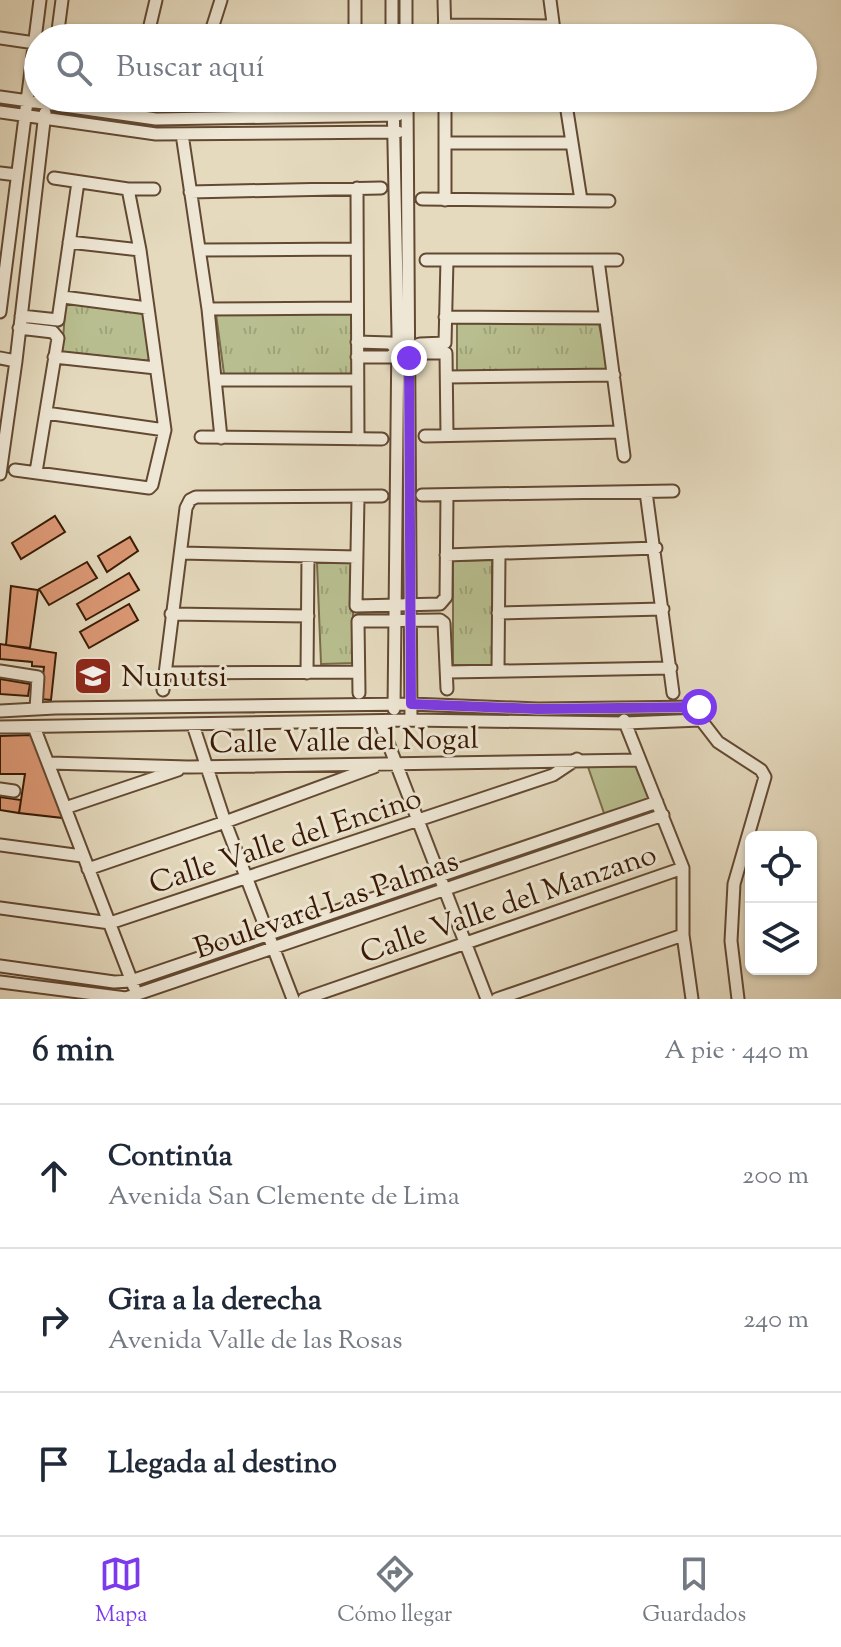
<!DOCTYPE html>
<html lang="es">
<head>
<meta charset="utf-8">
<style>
  body { margin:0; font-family:"Sorts Mill Goudy",serif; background:#f2f2f3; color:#1f2937 }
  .controls { position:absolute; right:24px; bottom:24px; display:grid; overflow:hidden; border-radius:12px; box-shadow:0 2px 6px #0004 }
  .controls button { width:72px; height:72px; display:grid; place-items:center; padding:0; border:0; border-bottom:2px solid #e0e1e3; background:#fff; color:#1f2937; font:40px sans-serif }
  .stop { position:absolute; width:24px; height:24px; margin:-18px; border:6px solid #7c3aed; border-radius:50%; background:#fff }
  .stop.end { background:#7c3aed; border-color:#fff; box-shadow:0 2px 8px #0008 }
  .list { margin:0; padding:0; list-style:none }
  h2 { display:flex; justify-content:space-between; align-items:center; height:104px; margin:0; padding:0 32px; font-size:34px }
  h2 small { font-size:26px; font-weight:400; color:#747a83 }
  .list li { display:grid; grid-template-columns:52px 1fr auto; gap:24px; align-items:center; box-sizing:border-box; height:144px; padding:0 32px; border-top:2px solid #e0e1e3 }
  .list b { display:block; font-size:30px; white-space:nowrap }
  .list p { margin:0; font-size:26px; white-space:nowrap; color:#747a83 }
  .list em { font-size:26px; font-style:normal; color:#747a83 }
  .icon { flex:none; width:44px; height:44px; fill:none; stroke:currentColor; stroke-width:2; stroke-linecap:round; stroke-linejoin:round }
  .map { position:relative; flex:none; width:841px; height:999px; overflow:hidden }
  .search { position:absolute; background:#fff; box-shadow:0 2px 6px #0004; left:24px; right:24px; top:24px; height:88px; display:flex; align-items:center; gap:20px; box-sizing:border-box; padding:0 28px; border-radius:44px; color:#747a83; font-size:30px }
  .sheet { height:536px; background:#fff }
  nav { display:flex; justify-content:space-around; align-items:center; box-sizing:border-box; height:112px; border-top:2px solid #e0e1e3; background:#fff; font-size:22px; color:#747a83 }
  nav a { display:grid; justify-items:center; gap:4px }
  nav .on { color:#7c3aed }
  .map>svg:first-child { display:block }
</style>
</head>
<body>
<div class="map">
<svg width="841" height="999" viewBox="0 0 841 999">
  <defs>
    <pattern id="park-tufts" width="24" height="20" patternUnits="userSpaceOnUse" patternTransform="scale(2)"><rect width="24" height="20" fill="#b8be8f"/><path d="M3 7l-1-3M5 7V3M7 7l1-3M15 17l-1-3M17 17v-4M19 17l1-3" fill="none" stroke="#9fa37a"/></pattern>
  </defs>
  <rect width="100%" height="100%" fill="#e5dabe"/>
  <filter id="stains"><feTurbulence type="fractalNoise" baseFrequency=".0025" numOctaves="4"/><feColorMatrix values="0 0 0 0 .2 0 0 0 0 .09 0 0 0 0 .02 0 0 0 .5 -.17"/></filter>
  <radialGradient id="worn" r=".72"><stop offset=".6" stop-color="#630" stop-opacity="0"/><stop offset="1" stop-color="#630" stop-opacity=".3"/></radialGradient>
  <path fill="url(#park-tufts)" stroke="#786c49" stroke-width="2" d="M549,29L551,38H452L453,31Z
    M66,299L145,313L150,361L62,352Z
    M216,314H353L352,376L224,374Z
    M457,323L599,324L608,371L457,373Z
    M492,560V665H453V561Z
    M317,563H352L354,663L321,664Z"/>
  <path fill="#b8be8f" stroke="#786c49" stroke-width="2" d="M587,764L637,765L649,800L605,816Z"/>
  <path fill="#dd9975" stroke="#381903" stroke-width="2" d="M55,516L65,532L21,559L12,543Z
    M130,537L138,551L107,572L98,556Z
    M87,562L97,578L49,605L39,589Z
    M129,573L139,590L86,620L77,604Z
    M11,586L38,590L30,648L6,645Z
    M129,604L138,620L89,648L80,632Z
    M0,644L56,653L51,700L40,699L44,667L32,666V662L0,659Z
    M0,679L30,684L28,696L0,694Z
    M31,735L63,818L19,813L25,774H0V736Z
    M0,797L21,800L19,813L0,810Z"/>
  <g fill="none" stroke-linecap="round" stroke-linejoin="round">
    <defs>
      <path id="minor" d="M392,0V38
        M406,0V38
        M444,0L445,38
        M550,0L555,38
        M444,25L553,26
        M0,38L35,43
        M57,38L62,0
        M147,38L156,0
        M209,38L221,0
        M355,38V0
        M0,97L156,119L398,115
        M393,98L398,333L394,709
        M407,98L411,720
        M565,98L581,200
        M0,112L156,134L398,132
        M182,134L208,309L221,438
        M446,143H572
        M0,173L17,175
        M54,178L128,189H154
        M357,188L358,439
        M190,192L381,188
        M422,199L609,201
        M445,200V98
        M69,242L140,250
        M200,250L356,249
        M426,260H617
        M598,260L624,456
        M63,297L147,308
        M208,309L356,308
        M0,312L40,0
        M21,316L58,320L78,182
        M445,317L606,318
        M19,328L53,332L58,338L36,472
        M357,342L390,343L398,350
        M414,348L419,353H446L447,435
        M406,349L420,344L445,343L447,260
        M54,357L156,368
        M357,357H390L398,350
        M0,358L16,361
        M447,377L614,375
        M215,380H357
        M46,413L165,430
        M425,436L621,432
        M201,437L382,439
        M15,470L149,488L152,485L165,430L140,250L128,189
        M0,474L16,361L45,113
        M646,492L673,693
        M422,495L673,491
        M358,498L356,606L440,604L446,597L447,495
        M181,553L357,557
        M446,555L656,548
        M498,613L663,609
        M171,614L308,616
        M498,670L499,555
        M0,671L38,677L36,709
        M447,672L671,668
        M165,673L358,672
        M307,673L308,557
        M163,690L186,508L190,500L196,497L382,496
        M359,693L358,621L440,620L444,623L447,689
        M0,711L55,708L411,704L538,709L699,707L701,720L625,723L411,720L0,727
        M624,720L683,868V935L692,999
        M701,720L718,742L761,770L765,777L734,884L731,941L738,999
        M380,722L487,999
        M193,725L225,822L293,999
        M34,727L134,987
        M50,763L188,767L640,760
        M0,789L14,791
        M65,808L178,770
        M0,845L82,856
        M88,869L225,822L374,767
        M0,908L110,923L553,775L577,759
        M0,966L114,982L131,981L657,802
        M0,982L126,998L663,815
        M304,999L683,868
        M497,999L683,935"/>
    </defs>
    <use href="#minor" stroke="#634932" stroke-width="15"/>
    <use href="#minor" stroke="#eee7d5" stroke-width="11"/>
  </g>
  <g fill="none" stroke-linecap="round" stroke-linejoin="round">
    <path stroke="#7c3aed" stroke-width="10" d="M409,358L411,704L538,709L699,707"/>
  </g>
  <defs>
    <symbol id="school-square" viewBox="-11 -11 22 22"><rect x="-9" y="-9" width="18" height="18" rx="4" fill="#8f2418" stroke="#eee7d5"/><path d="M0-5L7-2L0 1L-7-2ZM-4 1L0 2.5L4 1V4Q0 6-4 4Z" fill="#fff"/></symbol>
  </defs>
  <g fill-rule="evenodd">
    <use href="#school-square" x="71" y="654" width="44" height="44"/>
  </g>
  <g text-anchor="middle" stroke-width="6" stroke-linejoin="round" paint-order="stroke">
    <g font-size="30" fill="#381903" stroke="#eee7d5" text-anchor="start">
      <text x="121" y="686">Nunutsi</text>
    </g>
    <g font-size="30" fill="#381903" stroke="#eee7d5">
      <text transform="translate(344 740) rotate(-1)" y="10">Calle Valle del Nogal</text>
      <text transform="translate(285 840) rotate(-18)" y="10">Calle Valle del Encino</text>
      <text transform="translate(508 903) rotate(-19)" y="10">Calle Valle del Manzano</text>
      <text transform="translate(326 904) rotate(-19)" y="10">Boulevard Las Palmas</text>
    </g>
  </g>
  <rect width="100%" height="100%" filter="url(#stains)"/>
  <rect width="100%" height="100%" fill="url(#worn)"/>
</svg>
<div class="controls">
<button><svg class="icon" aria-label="locate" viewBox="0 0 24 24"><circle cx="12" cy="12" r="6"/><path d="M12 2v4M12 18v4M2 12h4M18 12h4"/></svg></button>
<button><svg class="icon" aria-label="layers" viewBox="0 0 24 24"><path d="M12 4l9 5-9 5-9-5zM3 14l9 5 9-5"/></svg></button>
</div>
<div class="stop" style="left:699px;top:707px"></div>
<div class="stop end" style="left:409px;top:358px"></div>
<div class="search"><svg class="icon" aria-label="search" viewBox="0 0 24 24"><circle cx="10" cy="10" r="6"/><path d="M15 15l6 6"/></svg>Buscar aquí</div>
</div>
<section class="sheet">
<h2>6 min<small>A pie · 440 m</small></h2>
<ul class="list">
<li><svg class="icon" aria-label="ahead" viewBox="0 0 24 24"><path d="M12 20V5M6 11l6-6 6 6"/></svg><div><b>Continúa</b><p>Avenida San Clemente de Lima</p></div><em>200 m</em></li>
<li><svg class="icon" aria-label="right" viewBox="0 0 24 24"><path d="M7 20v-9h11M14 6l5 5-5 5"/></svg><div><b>Gira a la derecha</b><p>Avenida Valle de las Rosas</p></div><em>240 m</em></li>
<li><svg class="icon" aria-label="arrive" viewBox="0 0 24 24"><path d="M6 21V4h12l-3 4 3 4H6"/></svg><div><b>Llegada al destino</b></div></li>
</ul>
</section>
<nav>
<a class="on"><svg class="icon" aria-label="map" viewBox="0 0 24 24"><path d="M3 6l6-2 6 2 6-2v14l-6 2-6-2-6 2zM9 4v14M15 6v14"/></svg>Mapa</a>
<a><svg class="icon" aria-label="directions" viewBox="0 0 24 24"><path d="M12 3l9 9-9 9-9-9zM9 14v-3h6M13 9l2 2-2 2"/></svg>Cómo llegar</a>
<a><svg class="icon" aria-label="saved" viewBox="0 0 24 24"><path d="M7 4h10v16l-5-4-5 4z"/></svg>Guardados</a>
</nav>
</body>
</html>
